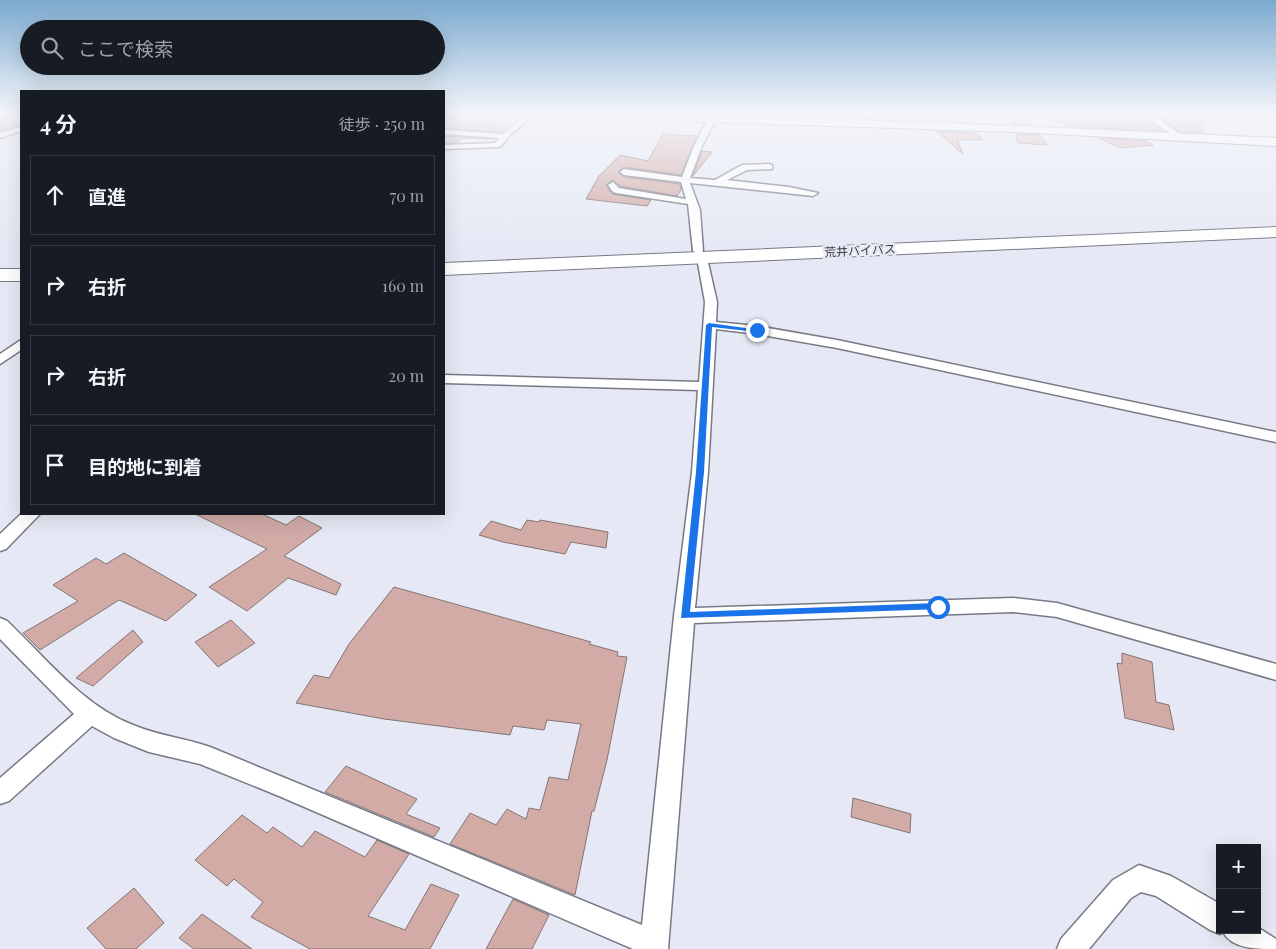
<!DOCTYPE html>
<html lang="ja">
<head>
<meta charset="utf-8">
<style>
  body { margin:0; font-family:"Playfair Display","Noto Sans JP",serif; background:#20242c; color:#f1f3f6 }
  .controls { position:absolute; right:15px; bottom:15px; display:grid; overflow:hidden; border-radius:0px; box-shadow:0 5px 20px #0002 }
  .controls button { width:45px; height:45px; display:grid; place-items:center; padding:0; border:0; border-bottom:1px solid #363941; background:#171b24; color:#f1f3f6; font:25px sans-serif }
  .stop { position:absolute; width:15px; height:15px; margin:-11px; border:4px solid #1a73e8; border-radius:50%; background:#fff }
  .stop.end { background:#1a73e8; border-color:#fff; box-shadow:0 1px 5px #0008 }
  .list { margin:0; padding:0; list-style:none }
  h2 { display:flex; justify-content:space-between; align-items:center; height:65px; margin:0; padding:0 20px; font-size:21px }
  h2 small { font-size:16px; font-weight:400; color:#9ea1a6 }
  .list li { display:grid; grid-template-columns:32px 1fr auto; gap:15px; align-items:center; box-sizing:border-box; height:80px; margin:0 10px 10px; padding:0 10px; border:1px solid #363941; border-radius:0px }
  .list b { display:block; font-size:19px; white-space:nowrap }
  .list em { font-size:16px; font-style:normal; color:#9ea1a6 }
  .icon { flex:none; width:28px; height:28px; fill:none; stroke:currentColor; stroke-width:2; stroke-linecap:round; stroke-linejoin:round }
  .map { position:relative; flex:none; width:1276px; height:949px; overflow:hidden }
  .search { position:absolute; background:#171b24; box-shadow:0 5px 20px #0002; left:20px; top:20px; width:425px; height:55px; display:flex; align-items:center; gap:12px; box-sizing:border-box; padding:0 18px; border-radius:28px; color:#9ea1a6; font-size:19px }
  .panel { position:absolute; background:#171b24; box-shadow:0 5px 20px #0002; left:20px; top:90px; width:425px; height:425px; border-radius:0px }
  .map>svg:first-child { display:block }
</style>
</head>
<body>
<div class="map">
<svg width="1276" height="949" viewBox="0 0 1276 949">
  <rect width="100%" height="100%" fill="#e6e9f5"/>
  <path fill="#d2aba7" stroke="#827573" d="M11,114H21V125L0,131V122Z
    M444,114H476L471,121L509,124L500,132L444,128Z
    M1010,114H1024L1032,125L1014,124Z
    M1040,114H1141L1163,131L1069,127Z
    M1155,114H1202L1203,133L1180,132Z
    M917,115L948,117L949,121L969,122L923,120Z
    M936,131L977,133L983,140H957L963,154Z
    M663,134L697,136L681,175L624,167L618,172L624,177L680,184L681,190L677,196L620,186L613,180L606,185L612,194L651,200L647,206L586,199L599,176L620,155L648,161Z
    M1016,134L1040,135L1047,145L1018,143Z
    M444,136L492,139L461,138L457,143H444Z
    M1098,138L1145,141L1153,145L1120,148Z
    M702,151L712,152L693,176Z
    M195,514H262L286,525L299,516L322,528L284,556L341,584L336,595L288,578L247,611L209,587L267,549Z
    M527,520L539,522L540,520L608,532L606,548L571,542L565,554L503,542L479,535L491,521L521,530Z
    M124,553L197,595L166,621L119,600L40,650L23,633L78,601L53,585L96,558L106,564Z
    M394,587L591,642L589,644L618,652L617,656L627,657L607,760L594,811H592L575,895L450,844L470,813L496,825L507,809L526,819L529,808L540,810L549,777L568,780L581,724L547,720L544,730L513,726L510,735L384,719L296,703L314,675L329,678L349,644Z
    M231,620L255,643L218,667L195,642Z
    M133,630L143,642L93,686L76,678Z
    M1122,653L1152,662L1156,702L1169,705L1174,730L1125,718L1117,663L1122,664Z
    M346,766L417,799L406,814L440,828L434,837L325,792Z
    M853,798L911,814L910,833L851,817Z
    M242,815L267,833L273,827L302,847L315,831L365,857L377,840L409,854L368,916L405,930L431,884L459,895L430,949H310L251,917L263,902L234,879L227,886L195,860Z
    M134,888L164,923L136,949H106L87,928Z
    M513,899L549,915L532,949H486Z
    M202,914L252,949H194L179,938Z"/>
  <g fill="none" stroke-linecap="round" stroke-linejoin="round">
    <defs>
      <path id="lane" d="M864,114H868L857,125H855V123Z
        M904,114H908L909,126L906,125Z
        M998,114H1007L1015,130H1013L1004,115Z"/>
      <path id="street" d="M0,114H9L0,120Z
        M527,114H535L511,134L500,147L444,149V145L495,143L499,138L444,134V130L503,134Z
        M815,114H823L815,124H809L808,122Z
        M1143,114H1152L1184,137L1177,139Z
        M712,117L716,119L702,146L690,178L715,180L742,165L769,164L772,165V169L747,170L727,180L789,187L818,193L813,196L690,183L700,210L703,251L698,254L693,251L688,204L616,193L613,192L608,185L613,182L619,188L686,199L681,182L624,175L620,172L624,169L682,177L694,146L708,119Z
        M21,127V131L0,138V133Z
        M702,255L707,258L717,302L716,322L757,326L837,340L1276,432V442L837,348L757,334L716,329L708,472L695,608L1013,598L1057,603L1276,664V680L1057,617L1013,612L694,623L668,949H633L279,796L200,764L149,752L114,738L92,726L9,801L0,804V778L74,714L0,639V618L7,621C46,658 82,705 133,725C159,736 185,738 210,747L642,925L674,616L692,472L698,390L444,383V375L699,382L705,302L697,258Z
        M21,340V350L0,364V354Z
        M21,514H40L6,549L0,551V534Z
        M1139,865L1171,876L1220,904V930H1257V927L1276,939V949C1257,949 1232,949 1223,932L1220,934L1210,930L1156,896L1141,892L1131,898L1089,949H1057L1061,939L1113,880Z"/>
      <path id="secondary" d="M551,114C793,114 1034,127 1276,138V146L1014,132L556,117Z"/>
      <path id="highway" d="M1276,227V237L444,275V263Z
        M0,269H21V281H0Z"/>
    </defs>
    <use href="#lane" stroke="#777a85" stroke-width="2"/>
    <use href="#street" stroke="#777a85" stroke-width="3"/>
    <use href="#secondary" stroke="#777a85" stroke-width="2"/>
    <use href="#highway" stroke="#777a85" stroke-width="2"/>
    <use href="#lane" fill="#fff" fill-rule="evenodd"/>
    <use href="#street" fill="#fff" fill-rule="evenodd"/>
    <use href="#secondary" fill="#fff" fill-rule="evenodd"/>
    <use href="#highway" fill="#fff" fill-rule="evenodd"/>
  </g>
  <linearGradient id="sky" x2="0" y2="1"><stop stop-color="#7baacf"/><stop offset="0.46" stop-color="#f4f5fa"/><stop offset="1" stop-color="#f4f5fa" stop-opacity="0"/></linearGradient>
  <rect width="1276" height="247" fill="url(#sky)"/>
  <path fill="#1a73e8" d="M709,323L760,330L757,332L712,327L704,472L690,612L938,603L943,607L941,609L681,618L696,472L706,325Z"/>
  <g text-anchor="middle" stroke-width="5" stroke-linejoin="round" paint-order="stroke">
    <g font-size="12" fill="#3b3c41" stroke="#e6e9f5">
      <text transform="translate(860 251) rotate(-3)" y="4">荒井バイパス</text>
    </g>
  </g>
</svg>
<div class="controls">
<button>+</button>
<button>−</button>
</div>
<div class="stop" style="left:938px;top:607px"></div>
<div class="stop end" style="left:757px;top:330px"></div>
<div class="search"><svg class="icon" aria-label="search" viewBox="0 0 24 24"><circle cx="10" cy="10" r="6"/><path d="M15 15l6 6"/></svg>ここで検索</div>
<section class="panel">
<h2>4 分<small>徒歩 · 250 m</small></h2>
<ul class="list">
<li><svg class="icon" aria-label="ahead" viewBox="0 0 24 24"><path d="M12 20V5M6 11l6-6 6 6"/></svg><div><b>直進</b></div><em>70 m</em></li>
<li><svg class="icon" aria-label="right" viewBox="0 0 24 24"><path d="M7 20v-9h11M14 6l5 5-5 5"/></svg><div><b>右折</b></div><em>160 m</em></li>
<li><svg class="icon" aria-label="right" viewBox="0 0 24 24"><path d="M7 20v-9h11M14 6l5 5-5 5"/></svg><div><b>右折</b></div><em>20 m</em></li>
<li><svg class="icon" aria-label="arrive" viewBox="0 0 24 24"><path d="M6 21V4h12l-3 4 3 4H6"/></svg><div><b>目的地に到着</b></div></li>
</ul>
</section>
</div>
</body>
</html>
